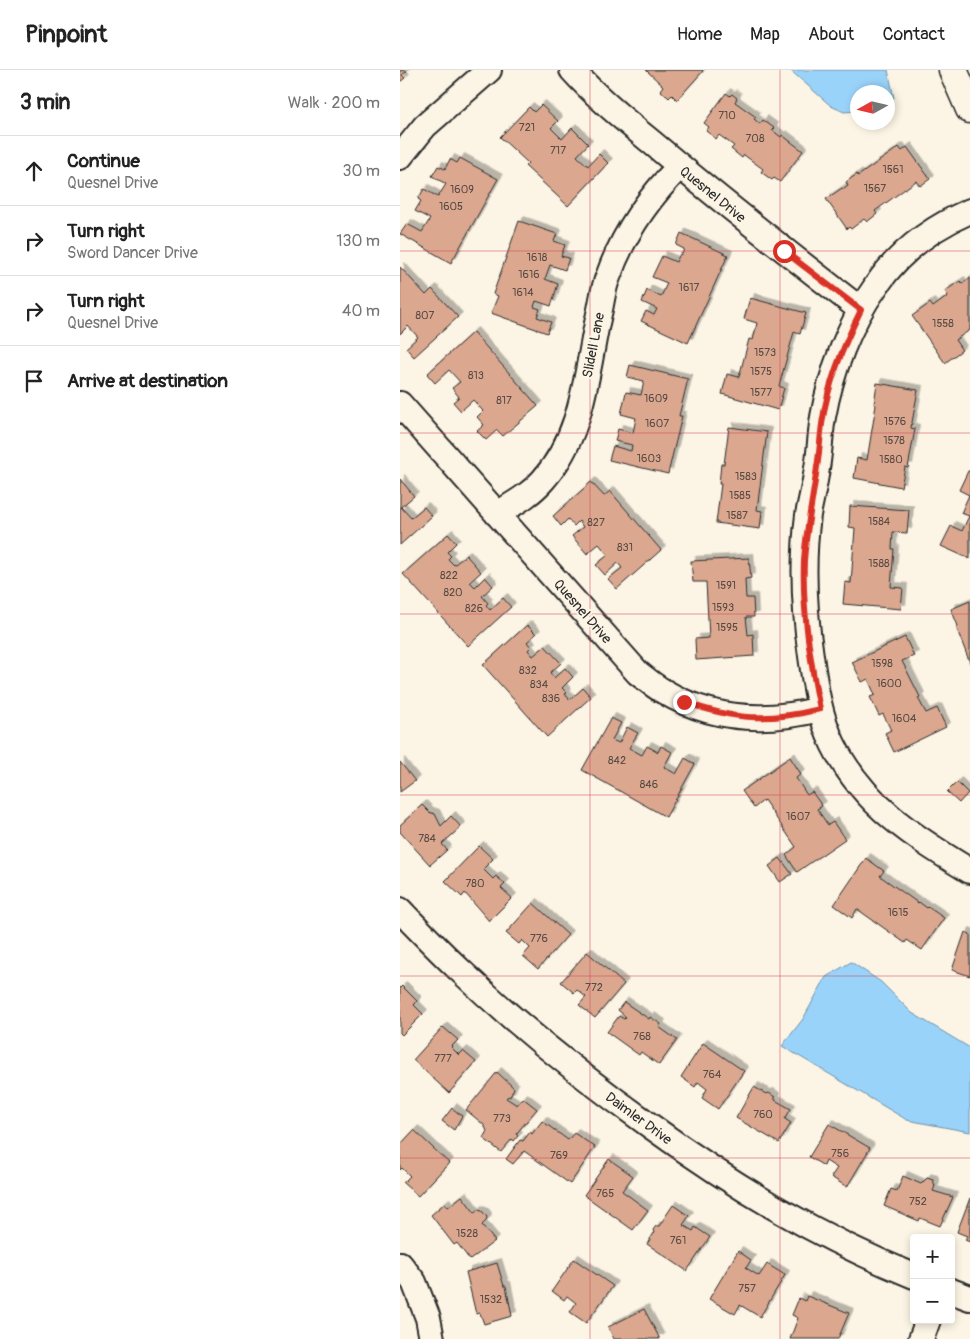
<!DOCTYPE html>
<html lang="en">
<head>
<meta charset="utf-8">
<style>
  body { margin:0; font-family:Pangolin,sans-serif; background:#f2f2f2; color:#222 }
  .controls { position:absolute; right:15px; bottom:15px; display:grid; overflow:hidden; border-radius:5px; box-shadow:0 2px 8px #0003 }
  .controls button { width:45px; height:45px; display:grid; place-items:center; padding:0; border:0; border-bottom:1px solid #e0e0e0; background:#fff; color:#222; font:25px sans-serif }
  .compass { position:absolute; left:450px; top:15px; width:45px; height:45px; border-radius:50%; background:#fff; box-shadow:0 2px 8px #0003; rotate:262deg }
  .stop { position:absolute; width:15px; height:15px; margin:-11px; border:4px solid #d93025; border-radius:50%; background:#fff }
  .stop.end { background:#d93025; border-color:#fff; box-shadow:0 1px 5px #0008 }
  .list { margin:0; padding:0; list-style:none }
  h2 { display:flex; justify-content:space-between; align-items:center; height:65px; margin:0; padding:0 20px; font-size:21px }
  h2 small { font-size:16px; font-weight:400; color:#767676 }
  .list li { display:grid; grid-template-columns:32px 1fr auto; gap:15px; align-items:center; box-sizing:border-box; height:70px; padding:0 20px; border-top:1px solid #e0e0e0 }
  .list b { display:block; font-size:19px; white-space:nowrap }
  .list p { margin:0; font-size:16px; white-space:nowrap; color:#767676 }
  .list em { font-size:16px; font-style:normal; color:#767676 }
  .icon { flex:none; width:28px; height:28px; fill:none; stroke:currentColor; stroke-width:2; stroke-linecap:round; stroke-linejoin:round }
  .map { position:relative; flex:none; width:570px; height:1269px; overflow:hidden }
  header { display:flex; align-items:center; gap:30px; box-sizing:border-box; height:70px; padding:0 25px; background:#fff; border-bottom:1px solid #e0e0e0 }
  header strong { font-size:24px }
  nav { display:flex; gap:28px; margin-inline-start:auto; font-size:18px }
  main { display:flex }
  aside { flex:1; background:#fff }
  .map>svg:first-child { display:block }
</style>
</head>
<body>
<header>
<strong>Pinpoint</strong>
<nav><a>Home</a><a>Map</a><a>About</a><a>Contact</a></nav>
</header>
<main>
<aside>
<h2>3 min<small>Walk · 200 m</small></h2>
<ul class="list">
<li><svg class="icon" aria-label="ahead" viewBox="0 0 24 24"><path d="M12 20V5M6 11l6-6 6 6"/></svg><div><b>Continue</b><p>Quesnel Drive</p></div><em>30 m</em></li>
<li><svg class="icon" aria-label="right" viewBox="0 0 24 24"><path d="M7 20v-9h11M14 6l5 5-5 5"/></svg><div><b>Turn right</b><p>Sword Dancer Drive</p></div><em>130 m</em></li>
<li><svg class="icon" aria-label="right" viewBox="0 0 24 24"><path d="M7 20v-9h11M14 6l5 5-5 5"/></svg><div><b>Turn right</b><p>Quesnel Drive</p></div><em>40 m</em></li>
<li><svg class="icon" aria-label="arrive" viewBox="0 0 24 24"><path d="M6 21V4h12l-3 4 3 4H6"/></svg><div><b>Arrive at destination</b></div></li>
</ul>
</aside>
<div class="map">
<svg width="570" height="1269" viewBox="0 0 570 1269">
  <defs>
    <filter id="shadow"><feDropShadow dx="4.5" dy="-4.5" stdDeviation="0" flood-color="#0004"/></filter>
  </defs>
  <rect width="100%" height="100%" fill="#fcf5e5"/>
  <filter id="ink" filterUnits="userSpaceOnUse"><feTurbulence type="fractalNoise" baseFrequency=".02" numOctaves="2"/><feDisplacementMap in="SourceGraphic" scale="10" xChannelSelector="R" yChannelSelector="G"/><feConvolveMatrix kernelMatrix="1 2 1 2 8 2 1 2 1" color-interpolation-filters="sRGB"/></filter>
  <g filter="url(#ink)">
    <path fill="#9ad3fa" stroke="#6e90a7" d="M390,0H488L494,28L488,31V22H458L457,41L444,42L431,36Z
      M451,892L481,912L512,943L570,978V1062L507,1050L382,976L403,949L426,907Z"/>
    <path fill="#dba78f" stroke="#2b2b2b" filter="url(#shadow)" d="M0,0L7,1L2,5L5,8L0,12Z
      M246,0H302L303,1L277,30L272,25L269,28L260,20L263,16Z
      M326,23L330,26L332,24L337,28L335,32L356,47L354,49L360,54L363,50L374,58L372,60L381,67L382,65L403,81L380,112L374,108L372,110L361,102L363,99L344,85L342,88L331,79L334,76L319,65L316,69L306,61L309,57L304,53Z
      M141,35L158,51L151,58L162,69L172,58L188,74L177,86L188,96L199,84L208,93L168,136L125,96L128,93L100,67L129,37L134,42Z
      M499,77L502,81L507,77L530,109L520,116L516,111L475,141L477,144L467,152L464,149L451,159L449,157L447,159L426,129L442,118L444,119L448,116L446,112L457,104L458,106Z
      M60,88L98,109L51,193L0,164L7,154L22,162L30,149L15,141L21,131L18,129L24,119L38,127L46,114L32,106L38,96L45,99L50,89L57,93Z
      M119,151L157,164L154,171L165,175L161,186L169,188L165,200L150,195L145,209L158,214L151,236L136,231L134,237L140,239L137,247L151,252L147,263L91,243L98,226L93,224Z
      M281,163L328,185L288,273L241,251L246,241L254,245L257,239L242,232L247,220L261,227L267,213L252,207L262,186L276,192L280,184H282L284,179L276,175Z
      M0,197L26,225L32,219L58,247L14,287L6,278L18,267L8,256L0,264Z
      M570,208V260L555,270L562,280L545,293L512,246L530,233L533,237L548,226L545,221L560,211L562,214Z
      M350,228L406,243L400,264L394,262L379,316L384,318L378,340L322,324L327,304L339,307L349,269L353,270L357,253L344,249Z
      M73,262L138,336L103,366L97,360L86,370L77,361L84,355L77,347L83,341L73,330L61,341L53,332L59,327L52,318L60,312L49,300L35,313L27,304Z
      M230,295L288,309L279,346H282L268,404L209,390L213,376L231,381L232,375L215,371L218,359L233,363L236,348L221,344L226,322L241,325L244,311L227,307Z
      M477,313L518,320L511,358L515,359L508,398L505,397L501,417L454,408L457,388L467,390L476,335L474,334Z
      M329,357L367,362L357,440L362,441L360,459L316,453L321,414H319L321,394H324Z
      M568,401H570V489L541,476L551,456L562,461L569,446L561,443L569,425L559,420Z
      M0,409L14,426L1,437L11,448L24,437L32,446L0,475Z
      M191,412L204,426L210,421L261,480L217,519L208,509L222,498L218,493L205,505L196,495L208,485L199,474L187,484L172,466L183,457L179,451L174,456L168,449L161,456L153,446Z
      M450,436L509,440L507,463L493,462L492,479H494L491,517L503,518L501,539L443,534L445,512L451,513L455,458L449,457Z
      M48,464L56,473L47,482L51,486L48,489L54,495L66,485L81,502L70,512L75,517L85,507L93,516L82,526L88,533L86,535L90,540L103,528L111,537L68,576L3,504Z
      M349,488L351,508L345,509L346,528H353L354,547H346L348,565L353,564L354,586L296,590L295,569L309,568L306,512H293L291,491Z
      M570,531V593L556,557L558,556L551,539Z
      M127,555L136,564L127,572L131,577L128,580L133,586L145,576L161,593L150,603L154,608L165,598L173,607L162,618L167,623L165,624L170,630L183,618L191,627L147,667L83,595Z
      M505,567L514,586L502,591L520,627L518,628L526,643L537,638L546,657L494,682L485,663L491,660L483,644L479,646L470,627L475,625L468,609L462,612L452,592Z
      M211,648L221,653L212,670L219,673L227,657L238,663L229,678L242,685L247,676L258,682L261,676L272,682L264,697L276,704L285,688L295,694L266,747L182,700Z
      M390,687L401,704L396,708L407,725L412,722L422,736L417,739L428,755L433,752L445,769L397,802L386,785L396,777L364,730L354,738L342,721Z
      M0,692L15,711L0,722Z
      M557,712L568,723L559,733L547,722Z
      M22,735L29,742L35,744L41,756L51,746L61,757L42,774L47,780L30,795L0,762V755Z
      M79,776L93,789L83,799L93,809L96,806L105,814L101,818L112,828L89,851L65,823L62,827L45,811Z
      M380,788L392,804L380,812L369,796Z
      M466,788L484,801L480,806L518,833L519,832L527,838L528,837L544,848L522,880L507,870L505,873L457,839L452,848L434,835Z
      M133,833L168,865L138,899L123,886L130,878L122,870L119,874L106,863Z
      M565,862L570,864V906L552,900Z
      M187,882L224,914L195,948L179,935L186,927L177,920L174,923L161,912Z
      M2,916L17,931L14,935L23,944L2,965L0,963V918Z
      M224,932L249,949L250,947L261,954L259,957L277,970L259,995L241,982L239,985L207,962L219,946L224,949L226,947L218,940Z
      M43,957L58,970L51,977L59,985L63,981L76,992L49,1023L13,990Z
      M303,973L344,1001L318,1039L302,1028L307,1019L298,1012L295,1017L281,1007Z
      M97,1002L114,1018L110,1027L108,1026L106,1028L117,1035L123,1028L137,1039L116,1064L118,1066L114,1071L112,1069L101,1082L83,1068L87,1061L84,1055L66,1040Z
      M354,1017L366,1024L369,1023L375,1027V1030L391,1039L385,1049L391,1053L379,1073L336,1048Z
      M52,1038L62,1046L54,1060L42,1051Z
      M142,1051L168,1070L174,1063L195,1077L170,1114L124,1081L113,1094L106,1089L120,1070L123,1071L130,1062L132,1064Z
      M429,1054L470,1078L447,1117L431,1107L437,1098L426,1091L424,1096L409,1087Z
      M14,1060L49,1093L18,1126L3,1113L10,1106L2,1098L0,1100V1075Z
      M209,1089L233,1106L222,1121L248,1140L233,1160L184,1125Z
      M503,1106L521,1114L527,1108L533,1110L535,1116L533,1121L553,1127L540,1156L520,1148L519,1151L484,1136L491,1119L497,1121Z
      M62,1126L75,1143L77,1140L82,1141L87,1147L86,1151L82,1155L95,1171L70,1190L57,1173L54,1175L31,1145L45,1133L48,1137Z
      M570,1128V1172L565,1170L567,1166L557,1162Z
      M273,1135L289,1146L283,1155L293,1161L295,1157L310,1167L287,1201L247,1174L254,1163L253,1160L256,1156H259Z
      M338,1181L351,1190L346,1198L359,1206L367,1194L385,1205L360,1247L340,1235L335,1244L309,1229Z
      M174,1189L213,1216L186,1253L170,1242L176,1233L167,1226L164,1230L152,1221Z
      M97,1193L104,1216H106L112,1246L84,1254L80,1243L76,1244L66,1202Z
      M407,1226L449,1243L438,1269H390L398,1248L392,1245L399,1228L405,1231Z
      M244,1239L260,1269H214L208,1257Z"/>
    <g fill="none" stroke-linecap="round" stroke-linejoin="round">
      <defs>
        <path id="minor" d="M172,0C199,30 231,55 262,81C327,136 394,188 461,240
          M0,87L25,56L89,0
          M570,141C533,157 499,182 476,216C449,254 431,302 423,347C420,364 420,381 417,398C415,414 411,429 408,445C402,492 404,539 411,586C415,616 420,647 433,674C463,735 514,767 570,801
          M0,334L238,603C246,609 254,616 263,621C313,651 366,653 420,639
          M97,444C113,434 130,425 143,410C184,364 186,302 199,244C202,232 203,218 208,207C223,164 248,128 280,96
          M0,840C21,862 42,884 64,904C123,960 186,1010 252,1057C335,1117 418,1167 514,1206
          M0,1194L14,1212L28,1248L32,1269
          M551,1221L570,1228
          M521,1269L528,1250"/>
        <path id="tertiary" d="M553,0L570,39"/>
      </defs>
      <use href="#minor" stroke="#2b2b2b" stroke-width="28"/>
      <use href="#tertiary" stroke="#2b2b2b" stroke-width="31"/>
      <use href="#minor" stroke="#fcf5e5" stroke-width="24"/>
      <use href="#tertiary" stroke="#fcf5e5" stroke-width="28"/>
    </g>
  </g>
  <g fill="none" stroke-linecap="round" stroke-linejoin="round" filter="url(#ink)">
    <path stroke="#d93025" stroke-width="6" d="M284,632C335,650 368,652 420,639C410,591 402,540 404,491C406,459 413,429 417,397C420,381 420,364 423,348C429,310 444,274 461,240L384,181"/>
  </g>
  <path fill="none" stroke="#d1495b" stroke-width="1" stroke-opacity="0.55" d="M190,0V1269M380,0V1269M0,181H570M0,363H570M0,544H570M0,725H570M0,906H570M0,1088H570"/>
  <g text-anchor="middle" stroke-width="4" stroke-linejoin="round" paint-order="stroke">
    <g font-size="11" fill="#574a44">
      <text x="327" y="49">710</text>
      <text x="127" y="61">721</text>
      <text x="355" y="72">708</text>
      <text x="158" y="84">717</text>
      <text x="493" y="103">1561</text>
      <text x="475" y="122">1567</text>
      <text x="62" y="123">1609</text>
      <text x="51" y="140">1605</text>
      <text x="137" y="191">1618</text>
      <text x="129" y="208">1616</text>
      <text x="289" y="221">1617</text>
      <text x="123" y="226">1614</text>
      <text x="25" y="249">807</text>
      <text x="543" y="257">1558</text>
      <text x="365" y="286">1573</text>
      <text x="361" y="305">1575</text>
      <text x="76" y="309">813</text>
      <text x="361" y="326">1577</text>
      <text x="256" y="332">1609</text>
      <text x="104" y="334">817</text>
      <text x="495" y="355">1576</text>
      <text x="257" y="357">1607</text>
      <text x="494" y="374">1578</text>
      <text x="249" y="392">1603</text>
      <text x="491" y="393">1580</text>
      <text x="346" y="410">1583</text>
      <text x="340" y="429">1585</text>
      <text x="337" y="449">1587</text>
      <text x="479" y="455">1584</text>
      <text x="196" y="456">827</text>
      <text x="225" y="481">831</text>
      <text x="479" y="497">1588</text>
      <text x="49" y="509">822</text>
      <text x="326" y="519">1591</text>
      <text x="53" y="526">820</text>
      <text x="323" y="541">1593</text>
      <text x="74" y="542">826</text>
      <text x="327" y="561">1595</text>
      <text x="482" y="597">1598</text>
      <text x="128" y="604">832</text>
      <text x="489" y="617">1600</text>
      <text x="139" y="618">834</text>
      <text x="151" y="632">836</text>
      <text x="504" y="652">1604</text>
      <text x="217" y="694">842</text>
      <text x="249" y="718">846</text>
      <text x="398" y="750">1607</text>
      <text x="27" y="772">784</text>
      <text x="75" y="817">780</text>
      <text x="498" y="846">1615</text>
      <text x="139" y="872">776</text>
      <text x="194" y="921">772</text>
      <text x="242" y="970">768</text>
      <text x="43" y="992">777</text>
      <text x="312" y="1008">764</text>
      <text x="363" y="1048">760</text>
      <text x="102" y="1052">773</text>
      <text x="440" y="1087">756</text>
      <text x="159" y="1089">769</text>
      <text x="205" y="1127">765</text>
      <text x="518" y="1135">752</text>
      <text x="67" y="1167">1528</text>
      <text x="278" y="1174">761</text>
      <text x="347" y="1222">757</text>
      <text x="91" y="1233">1532</text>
    </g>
    <g font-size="14" fill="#2b2b2b" stroke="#fcf5e5">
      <text transform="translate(313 124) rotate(39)" y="5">Quesnel Drive</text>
      <text transform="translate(193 275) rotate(-79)" y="5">Slidell Lane</text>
      <text transform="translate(183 541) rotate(49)" y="5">Quesnel Drive</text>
      <text transform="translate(239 1048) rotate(36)" y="5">Daimler Drive</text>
    </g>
  </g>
</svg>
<div class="controls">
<button>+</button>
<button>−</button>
</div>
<svg class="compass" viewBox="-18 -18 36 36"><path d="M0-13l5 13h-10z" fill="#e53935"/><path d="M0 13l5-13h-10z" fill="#767676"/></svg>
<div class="stop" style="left:384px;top:181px"></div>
<div class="stop end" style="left:284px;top:632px"></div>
</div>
</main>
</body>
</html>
